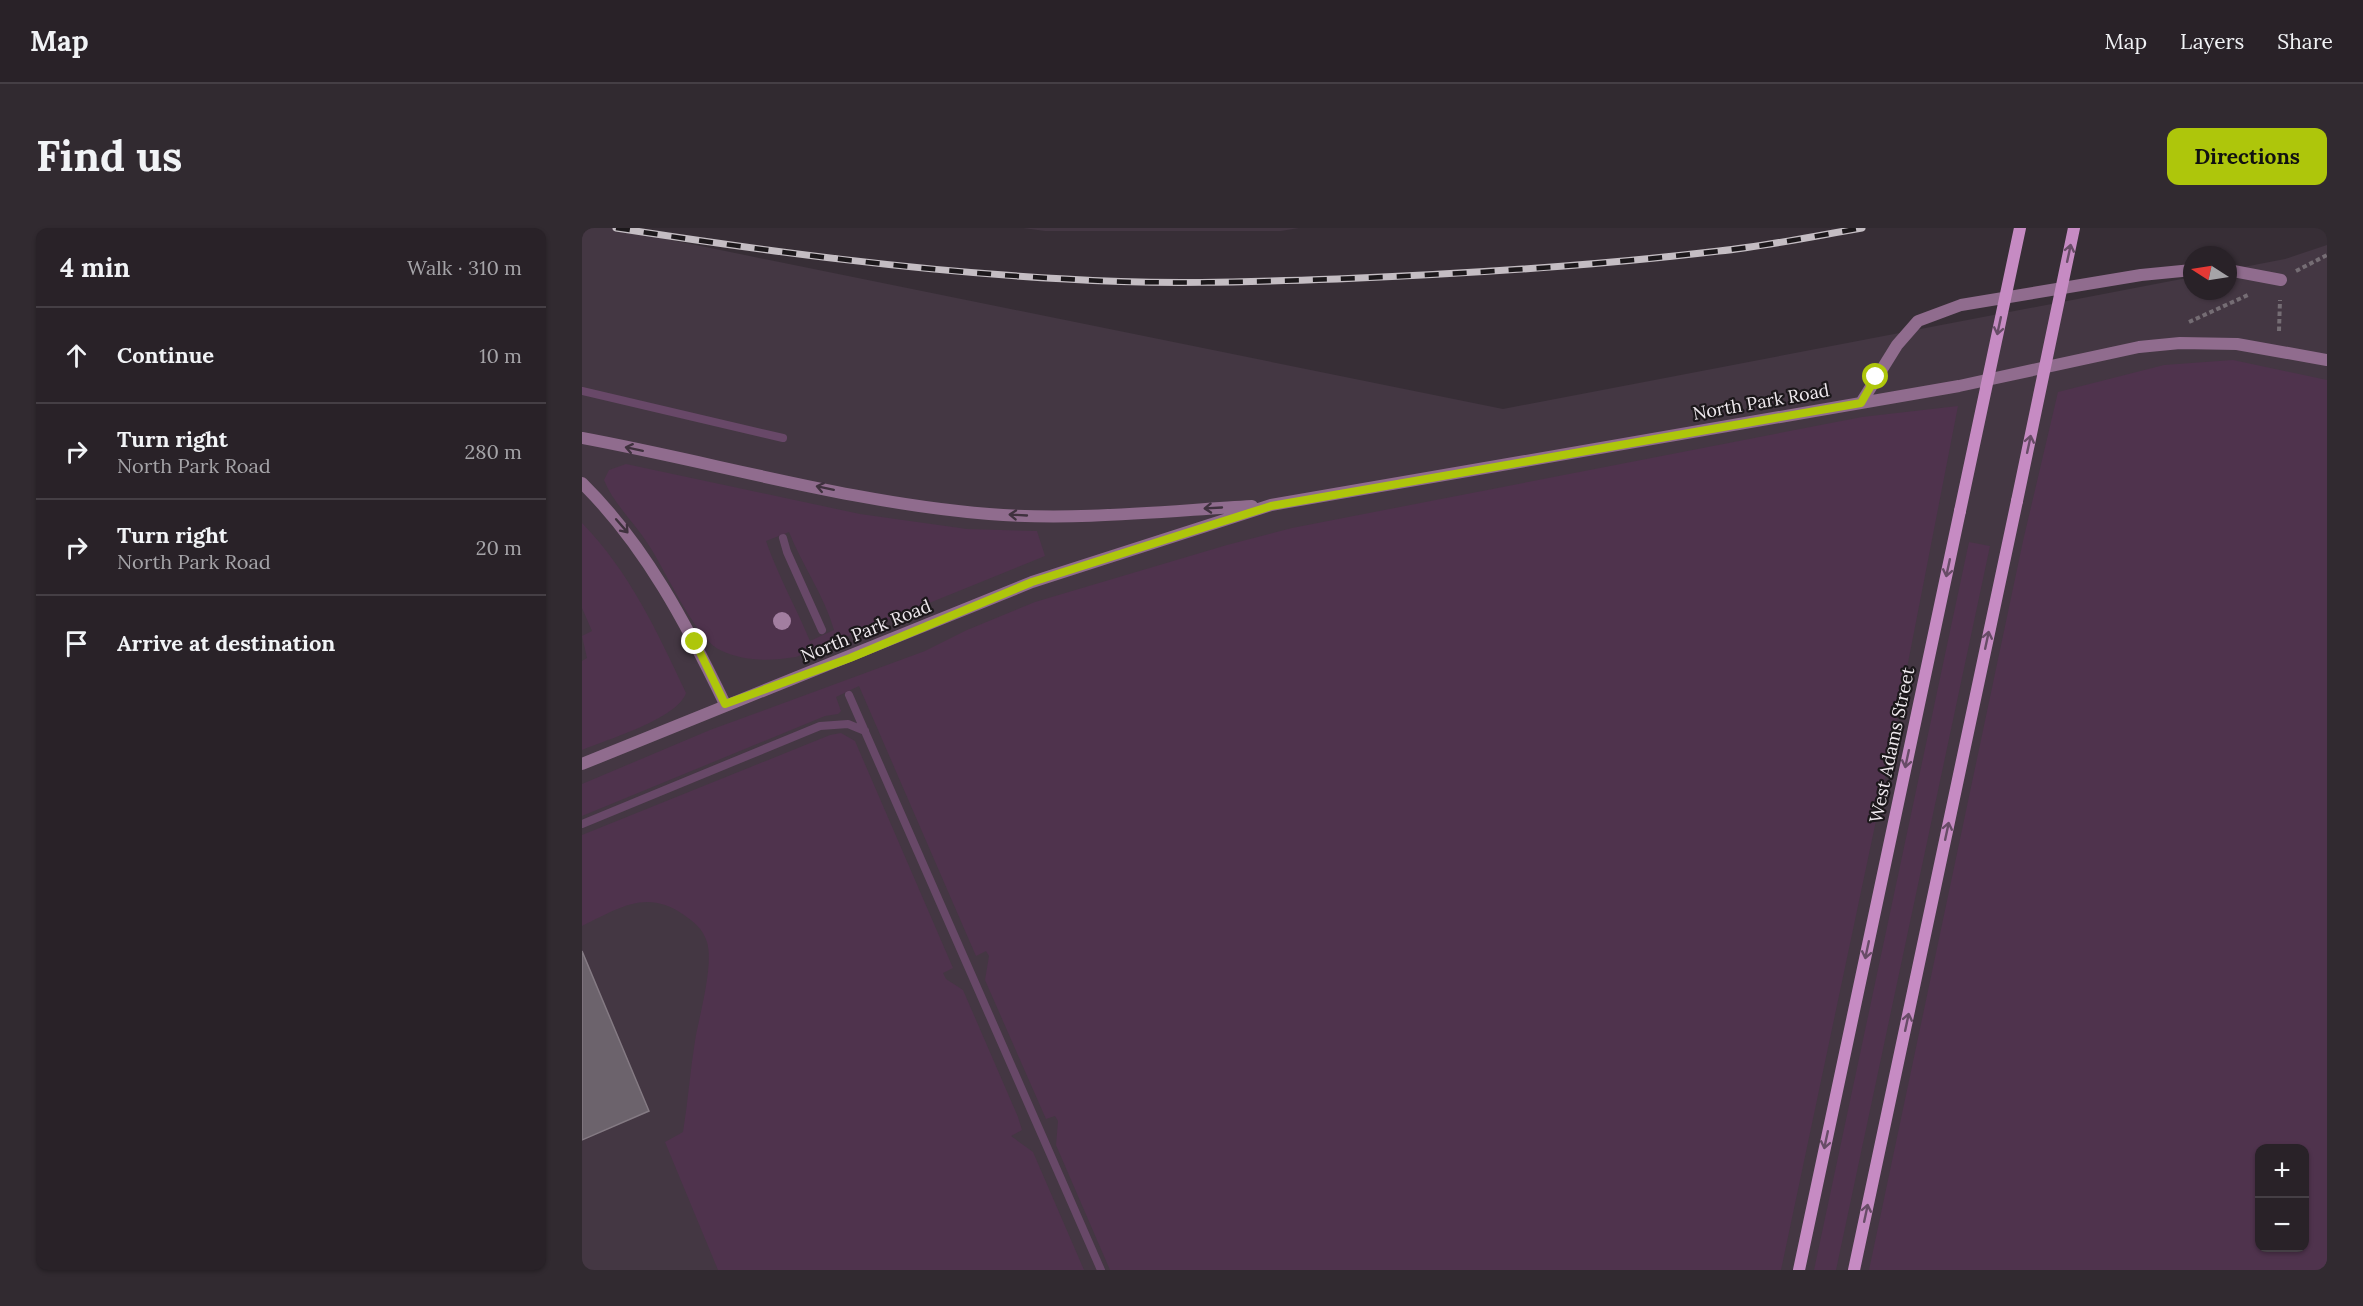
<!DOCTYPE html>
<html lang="en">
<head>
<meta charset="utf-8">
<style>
  body { margin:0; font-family:Lora,serif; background:#312a30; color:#f1f3f6 }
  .controls { position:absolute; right:18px; bottom:18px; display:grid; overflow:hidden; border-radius:12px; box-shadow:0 2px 4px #0004 }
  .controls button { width:54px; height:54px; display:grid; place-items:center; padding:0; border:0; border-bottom:2px solid #453f45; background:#292228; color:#f1f3f6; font:30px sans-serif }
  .compass { position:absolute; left:1601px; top:18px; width:54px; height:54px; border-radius:50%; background:#292228; box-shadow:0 2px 4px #0004; rotate:282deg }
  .stop { position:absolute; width:18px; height:18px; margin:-14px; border:4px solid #aec60b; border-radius:50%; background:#fff }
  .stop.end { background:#aec60b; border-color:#fff; box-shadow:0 2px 6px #0008 }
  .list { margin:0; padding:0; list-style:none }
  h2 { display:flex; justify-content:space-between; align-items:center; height:78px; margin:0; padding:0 24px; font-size:26px }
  h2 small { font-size:20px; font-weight:400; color:#a5a4a8 }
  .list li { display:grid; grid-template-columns:39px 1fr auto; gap:18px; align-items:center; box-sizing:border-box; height:96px; padding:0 24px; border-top:2px solid #453f45 }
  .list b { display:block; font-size:22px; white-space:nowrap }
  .list p { margin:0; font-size:20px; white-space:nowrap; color:#a5a4a8 }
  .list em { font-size:20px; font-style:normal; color:#a5a4a8 }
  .icon { flex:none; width:33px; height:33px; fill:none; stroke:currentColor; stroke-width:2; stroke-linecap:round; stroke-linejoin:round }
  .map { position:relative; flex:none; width:1745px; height:1042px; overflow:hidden; border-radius:12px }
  header { display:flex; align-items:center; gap:36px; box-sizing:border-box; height:84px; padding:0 30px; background:#292228; border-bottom:2px solid #453f45 }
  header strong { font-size:28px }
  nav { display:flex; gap:33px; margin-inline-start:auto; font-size:21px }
  .intro { display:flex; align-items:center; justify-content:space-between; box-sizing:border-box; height:144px; padding:0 36px }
  h1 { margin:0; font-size:42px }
  .button { padding:15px 27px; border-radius:12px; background:#aec60b; color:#111; font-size:21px; font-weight:700 }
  main { display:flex; gap:36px; padding:0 36px }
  aside { flex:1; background:#292228; border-radius:12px; box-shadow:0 2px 4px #0004 }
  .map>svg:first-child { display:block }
</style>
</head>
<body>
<header>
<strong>Map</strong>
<nav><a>Map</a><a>Layers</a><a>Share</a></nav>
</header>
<div class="intro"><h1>Find us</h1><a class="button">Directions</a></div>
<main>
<aside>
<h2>4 min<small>Walk · 310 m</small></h2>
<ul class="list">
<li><svg class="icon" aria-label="ahead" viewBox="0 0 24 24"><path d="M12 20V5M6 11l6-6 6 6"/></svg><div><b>Continue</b></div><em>10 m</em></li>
<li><svg class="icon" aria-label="right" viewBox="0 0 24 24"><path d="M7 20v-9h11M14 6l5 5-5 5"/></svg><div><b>Turn right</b><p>North Park Road</p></div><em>280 m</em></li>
<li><svg class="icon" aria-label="right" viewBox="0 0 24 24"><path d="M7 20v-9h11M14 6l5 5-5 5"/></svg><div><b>Turn right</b><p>North Park Road</p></div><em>20 m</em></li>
<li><svg class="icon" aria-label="arrive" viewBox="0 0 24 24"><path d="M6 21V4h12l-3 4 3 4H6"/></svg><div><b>Arrive at destination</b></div></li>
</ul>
</aside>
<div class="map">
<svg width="1745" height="1042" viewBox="0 0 1745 1042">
  <rect width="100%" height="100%" fill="#372e36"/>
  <path fill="#443743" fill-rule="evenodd" d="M0,0H30L921,181L1610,49V63H1646V42L1703,31L1745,17V1042H0ZM1678,920H1722V1020H1678Z
    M441,0H717L699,3H463Z"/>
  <path fill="#4f334d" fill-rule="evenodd" d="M1651,132L1745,152V1042H1287L1441,313L1476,164L1582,137ZM1678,920H1722V1020H1678Z
    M1376,178L1310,517L1199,1042H528L474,917L476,893L473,888L464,891L403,752L407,728L404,723L394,728L277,458L254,469L259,483L256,486L243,488L0,588V556L128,502L343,423L385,402L453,374L645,317L710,300L1280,189Z
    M44,236L278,286L385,301L455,303L463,328L214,429C188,433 163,434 138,422C113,410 83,341 66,316C52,294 31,275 22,252L27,242ZM207,304C220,337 242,367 252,402L228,413C214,379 196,348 184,313Z
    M0,295C47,343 76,405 104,465C95,491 26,511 0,522V433L5,430L0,408L10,403L0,380Z
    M1387,314L1408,318L1254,1042H1232Z
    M259,505L273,513L371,740L361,745L364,751L381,762L436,889L440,902L429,908L451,924L502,1042H136L83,914L101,904C106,874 108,843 113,813C117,788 132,738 125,714C121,701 112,694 102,687C64,660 36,681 0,698V607L248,507Z"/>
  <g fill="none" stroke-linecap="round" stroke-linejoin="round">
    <path stroke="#684868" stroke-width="8" d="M0,163L201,210
      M201,310L205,324L240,402
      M267,467L519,1042
      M0,596L238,498L266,496L283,503"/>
  </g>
  <path fill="#6c636c" stroke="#847a83" stroke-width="1.5" d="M0,723L67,883L0,912Z"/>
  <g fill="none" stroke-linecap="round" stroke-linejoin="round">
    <path stroke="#756d74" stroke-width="4" stroke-dasharray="4.5 3" stroke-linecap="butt" d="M1714,43L1745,27
      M1607,94L1666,67
      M1697,103L1698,72"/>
    <path stroke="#906c8e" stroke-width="12" d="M1646,42L1699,52
      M1279,175L1315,117L1336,93L1379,77L1559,47L1610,42
      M0,210C135,235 270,275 407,286C494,293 583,283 670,278
      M0,255C63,317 105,397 143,476
      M0,536L450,354L689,277L1377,158L1557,119L1598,115L1655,116L1745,132"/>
    <path stroke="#c68bc3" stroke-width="12" d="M1217,1042L1378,283
      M1272,1042L1435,273"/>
    <defs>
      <path id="rail" d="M34,0C183,23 333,43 484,51C574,57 665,54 755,51C882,46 1011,38 1137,23C1185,18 1233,8 1280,0"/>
    </defs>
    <use href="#rail" stroke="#c4bdc3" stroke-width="7"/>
    <use href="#rail" stroke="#1c181b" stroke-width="4.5" stroke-dasharray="14" stroke-linecap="butt"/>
    <path stroke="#c68bc3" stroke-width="12" d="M1435,273L1492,0
      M1378,283L1438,0"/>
  </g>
  <circle fill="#a27ea0" cx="200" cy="393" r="9"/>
  <defs><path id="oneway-shaft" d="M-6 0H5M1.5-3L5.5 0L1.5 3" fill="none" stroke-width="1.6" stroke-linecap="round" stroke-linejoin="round" transform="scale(1.5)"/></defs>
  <g stroke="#684c67">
    <use href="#oneway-shaft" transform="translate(1487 25) rotate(-78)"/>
    <use href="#oneway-shaft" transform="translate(1417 98) rotate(102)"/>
    <use href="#oneway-shaft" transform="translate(1447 216) rotate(-78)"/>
    <use href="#oneway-shaft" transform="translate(1366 340) rotate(102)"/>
    <use href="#oneway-shaft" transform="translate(1405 412) rotate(-78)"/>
    <use href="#oneway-shaft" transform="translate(1325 531) rotate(102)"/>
    <use href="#oneway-shaft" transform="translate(1365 603) rotate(-78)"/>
    <use href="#oneway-shaft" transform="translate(1285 722) rotate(102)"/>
    <use href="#oneway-shaft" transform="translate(1325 794) rotate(-78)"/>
    <use href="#oneway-shaft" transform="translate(1244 912) rotate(102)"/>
    <use href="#oneway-shaft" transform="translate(1284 985) rotate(-78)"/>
  </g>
  <g stroke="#3f313e">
    <use href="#oneway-shaft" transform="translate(52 221) rotate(-168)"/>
    <use href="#oneway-shaft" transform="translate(243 260) rotate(-168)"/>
    <use href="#oneway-shaft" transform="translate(631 280) rotate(177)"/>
    <use href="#oneway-shaft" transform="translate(436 287) rotate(-177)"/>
    <use href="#oneway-shaft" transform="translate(40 298) rotate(49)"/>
  </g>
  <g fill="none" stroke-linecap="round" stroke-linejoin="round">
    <path stroke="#aec60b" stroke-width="8" d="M113,414L143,476L268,430L450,354L689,278L1279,175L1294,149"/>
  </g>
  <g text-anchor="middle" stroke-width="4.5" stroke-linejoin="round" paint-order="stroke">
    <g font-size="18" fill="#efe9ee" stroke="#1c181b">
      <text transform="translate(1179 174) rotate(-10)" y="6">North Park Road</text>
      <text transform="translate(284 403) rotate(-22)" y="6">North Park Road</text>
      <text transform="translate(1310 517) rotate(-78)" y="6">West Adams Street</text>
    </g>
  </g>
</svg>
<div class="controls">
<button>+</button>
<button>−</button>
</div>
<svg class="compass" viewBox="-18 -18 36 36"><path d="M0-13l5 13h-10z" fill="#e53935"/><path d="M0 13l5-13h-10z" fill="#a5a4a8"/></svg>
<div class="stop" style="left:1294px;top:149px"></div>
<div class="stop end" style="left:113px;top:414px"></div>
</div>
</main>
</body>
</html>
